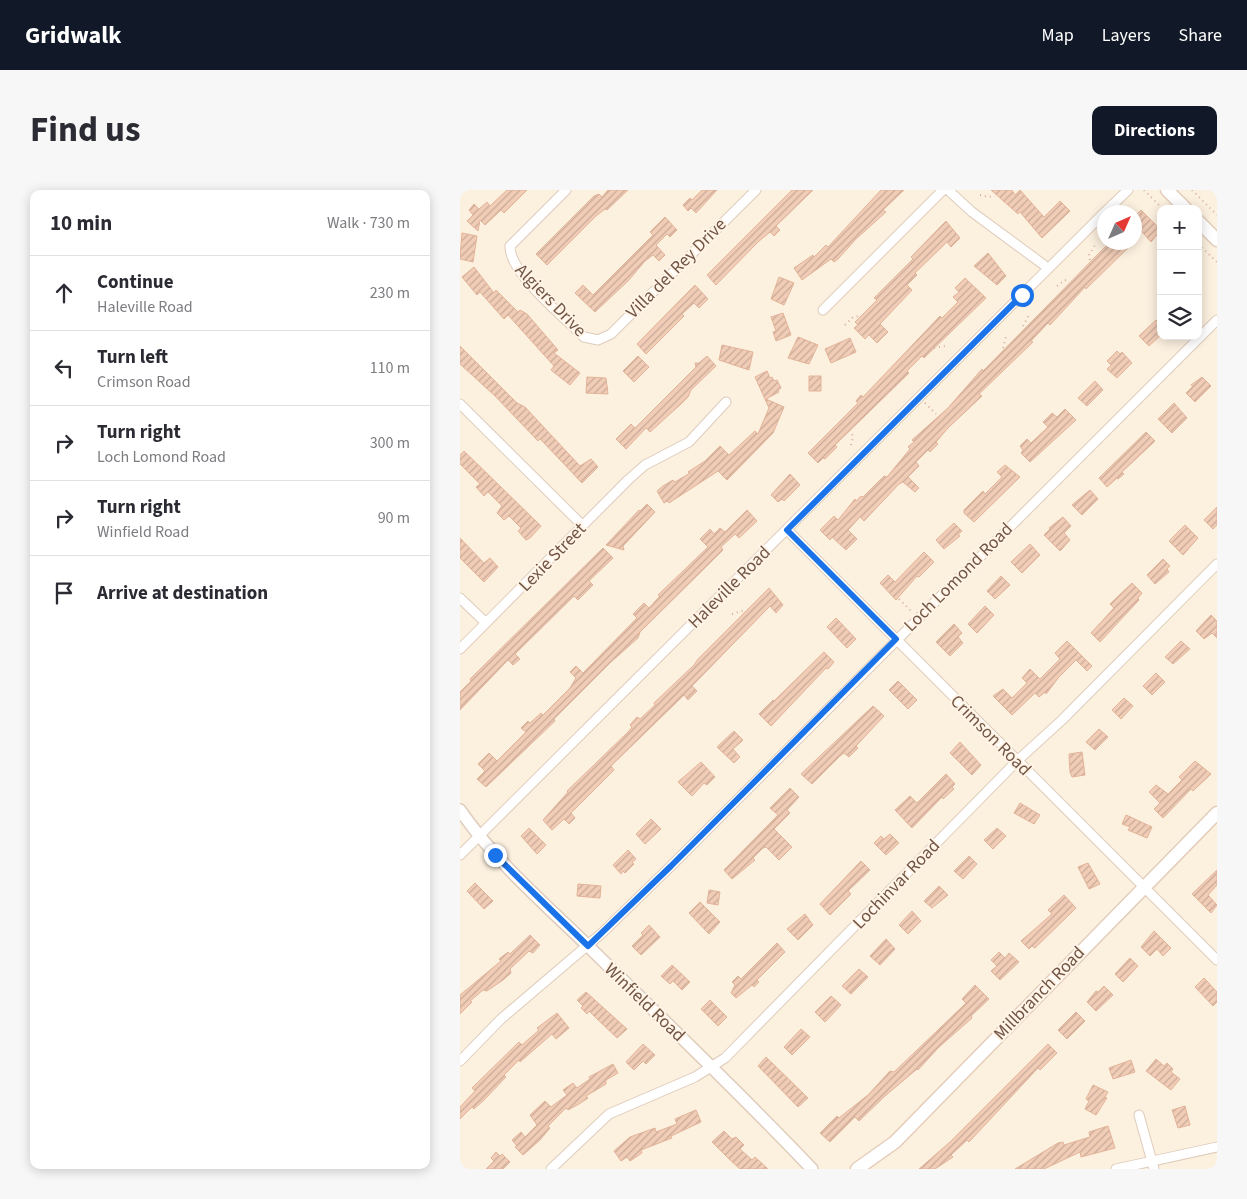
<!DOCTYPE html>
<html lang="en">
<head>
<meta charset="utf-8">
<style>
  body { margin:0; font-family:"Source Sans 3",sans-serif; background:#f7f7f7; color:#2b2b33 }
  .controls { position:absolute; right:15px; top:15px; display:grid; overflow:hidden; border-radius:10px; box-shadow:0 2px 12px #0003 }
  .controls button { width:45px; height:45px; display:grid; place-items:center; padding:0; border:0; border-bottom:1px solid #e1e1e2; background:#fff; color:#2b2b33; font:25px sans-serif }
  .compass { position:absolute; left:637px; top:15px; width:45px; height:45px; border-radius:50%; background:#fff; box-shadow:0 2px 12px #0003; rotate:45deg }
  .stop { position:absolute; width:15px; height:15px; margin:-11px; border:4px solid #1a73e8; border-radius:50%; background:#fff }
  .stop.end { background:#1a73e8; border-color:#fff; box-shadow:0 1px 5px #0008 }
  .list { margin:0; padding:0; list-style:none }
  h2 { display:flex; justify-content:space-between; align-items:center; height:65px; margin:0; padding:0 20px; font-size:21px }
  h2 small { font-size:16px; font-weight:400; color:#7c7c81 }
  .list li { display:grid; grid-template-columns:32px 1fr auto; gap:15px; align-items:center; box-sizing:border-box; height:75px; padding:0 20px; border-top:1px solid #e1e1e2 }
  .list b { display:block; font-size:19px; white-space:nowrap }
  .list p { margin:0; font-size:16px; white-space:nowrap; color:#7c7c81 }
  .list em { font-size:16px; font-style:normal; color:#7c7c81 }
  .icon { flex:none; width:28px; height:28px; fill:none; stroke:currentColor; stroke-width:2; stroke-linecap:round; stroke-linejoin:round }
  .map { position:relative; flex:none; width:757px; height:979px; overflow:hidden; border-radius:10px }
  header { display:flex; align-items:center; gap:30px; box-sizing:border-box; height:70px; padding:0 25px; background:#111827; color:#fff }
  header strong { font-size:24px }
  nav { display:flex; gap:28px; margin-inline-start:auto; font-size:18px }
  .intro { display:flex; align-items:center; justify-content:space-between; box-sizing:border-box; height:120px; padding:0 30px }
  h1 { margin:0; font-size:35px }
  .button { padding:12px 22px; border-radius:10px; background:#111827; color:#fff; font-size:18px; font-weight:700 }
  main { display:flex; gap:30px; padding:0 30px }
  aside { flex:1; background:#fff; border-radius:10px; box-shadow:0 2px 12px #0003 }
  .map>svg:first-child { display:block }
</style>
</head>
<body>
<header>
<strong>Gridwalk</strong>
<nav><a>Map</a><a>Layers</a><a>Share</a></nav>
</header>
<div class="intro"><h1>Find us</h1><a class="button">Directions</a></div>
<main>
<aside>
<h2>10 min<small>Walk · 730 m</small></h2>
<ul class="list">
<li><svg class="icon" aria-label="ahead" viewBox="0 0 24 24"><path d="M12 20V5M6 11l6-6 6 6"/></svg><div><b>Continue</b><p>Haleville Road</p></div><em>230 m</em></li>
<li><svg class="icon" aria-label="left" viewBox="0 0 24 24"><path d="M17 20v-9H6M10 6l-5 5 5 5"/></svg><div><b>Turn left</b><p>Crimson Road</p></div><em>110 m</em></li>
<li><svg class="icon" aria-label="right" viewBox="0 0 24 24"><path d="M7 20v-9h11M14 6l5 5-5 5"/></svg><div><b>Turn right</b><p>Loch Lomond Road</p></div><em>300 m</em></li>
<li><svg class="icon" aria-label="right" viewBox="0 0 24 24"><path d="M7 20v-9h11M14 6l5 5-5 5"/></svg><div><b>Turn right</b><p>Winfield Road</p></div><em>90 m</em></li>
<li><svg class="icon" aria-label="arrive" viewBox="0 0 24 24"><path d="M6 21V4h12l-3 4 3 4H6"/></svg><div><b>Arrive at destination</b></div></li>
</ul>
</aside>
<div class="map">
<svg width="757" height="979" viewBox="0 0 757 979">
  <defs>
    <pattern id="building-hatch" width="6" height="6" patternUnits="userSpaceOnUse" patternTransform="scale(1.25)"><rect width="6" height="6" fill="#f1cdb7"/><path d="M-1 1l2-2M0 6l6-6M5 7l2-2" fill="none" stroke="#c8a997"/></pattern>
  </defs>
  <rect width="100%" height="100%" fill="#fcf0df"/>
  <path fill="url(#building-hatch)" stroke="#e3b398" d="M47,0H67L44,23L41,20L25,35L20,30L18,41L7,31L13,25L9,20L14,14L19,19L27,12L30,16Z
    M148,0H168L147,20L145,19L136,26L87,75L76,64L134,6L139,4L142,7Z
    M242,0H257L236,23L231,18L228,21L223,15L230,8L232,10Z
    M332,0H353L316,36L320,40L314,46L310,42L298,52L256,95L247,85Z
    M421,0H444L423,20L426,22L396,49L378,69L374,72L371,69L342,90L334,78L353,65L354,67L366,55L368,57Z
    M531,0H552L555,5L560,0L584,27L600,11L610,21L582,48L560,22L558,24Z
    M681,20L701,40L691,52L674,33V27Z
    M205,27L217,40L210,47L207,44L196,55L205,65L199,71L193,65L185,71L168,91L135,122L115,103L123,95L133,105L193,45L190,42Z
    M486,31L500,48L491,57L487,52L455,83L457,85L447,95L452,100L420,134L428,142L417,153L409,145L405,149L394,138L398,135L395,132L417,110L414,108L453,69L451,67Z
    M2,43L17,46L13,72L0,69Z
    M650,52H674L626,99L625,97L590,135L588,133L571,151L573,152L519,204L522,206L488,238L476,252L478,254L470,262L468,260L456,272L459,276L448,287L459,298L455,302L443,292L439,294L404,331L400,327L388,340L397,349L386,360L372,347L370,350L360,340L374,326L378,330L395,309L396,311L401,306L403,307L424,286L427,287L450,259L448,257L454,252L452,250L488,218L522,179L523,181Z
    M528,63L546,86L537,95L514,76Z
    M14,77L34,103L36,100L58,122L60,120L67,124L98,160L94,163L120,183L110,195L91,180L94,176L48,125L44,129L20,102L17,105L2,87Z
    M319,87L334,93L324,115L311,109Z
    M505,88L526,108L464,168L462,166L447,181L449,183L375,255L377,257L365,269L363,268L358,273L348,263L398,213L396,211L401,205L403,207L480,126L482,128L498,112L493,107L499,102L495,98Z
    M235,95L248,109L239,118L234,113L222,124L224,126L186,164L177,154Z
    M323,123L331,145L316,151L313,142L316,141L311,127Z
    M696,130L701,135V145L689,156L679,146Z
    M338,147L358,155L349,174L328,168Z
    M390,148L396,162L371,173L365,159Z
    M262,155L293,162L289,180L259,170Z
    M0,156L57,213L65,217L120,276L131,269L138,277L122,293L84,253L80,249L78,251L35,206L0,174Z
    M657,161L660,164L662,162L672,173L657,188L647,179L651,175L647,171Z
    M178,166L189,177L174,192L163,181Z
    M247,166L256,176L231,200L228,207L221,214L190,242L186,238L166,259L156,249L171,234L175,238L236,177L235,173H239Z
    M307,181L310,188L312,187L314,191L317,190L321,198L318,200L319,202L306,209L324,217L313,243L267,290L258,281L209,313L207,311L204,313L197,301L203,296L213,290L215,292L230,283L228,282L245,271L260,256L269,265L295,241L298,244L309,218L295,187Z
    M349,186H361V201H349Z
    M127,187L146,188L148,204L126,203Z
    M742,187L751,196L735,212L726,203L733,196L731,195Z
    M635,191L643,200L627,216L618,208Z
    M714,213L727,228L712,243L698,229Z
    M605,219L616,230L570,272L561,263L563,260L560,256L567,249L571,253L588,237L583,232L592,223L597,227Z
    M686,242L695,251L662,282L664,284L658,289L657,288L647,297L639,288Z
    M4,261L81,336L70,348L66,350L58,341L61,338L49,326L44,330L37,323L42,316L28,302L24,306L16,297L20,294L0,274V265Z
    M545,275L560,287L514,332L504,323V320L523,301L525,304L542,287L537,282Z
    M330,284L340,295L324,311L322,309L318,312L311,305Z
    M630,300L638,309L622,325L612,315Z
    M187,314L195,322L163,356L164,360L146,355L179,320L180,321Z
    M757,317V335L753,339L744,330Z
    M287,320L297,331L279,348L275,344L261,357L263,360L180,442L178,448L151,472L94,529L95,531L26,597L17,589L25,581L18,574L29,563L37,571L66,542L61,538L68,531L70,533L81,523L83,525L110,498L116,488L110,482L116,476L123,483L177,428L173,424L184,413L189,418L200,406L198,405L248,357L240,349L250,339L254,344L260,338L265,342Z
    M603,327L611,336L604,343L610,350L600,361L584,345L590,339L589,338Z
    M494,333L502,341L498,345L500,346L484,359L476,350Z
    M725,335L738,348L723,365L709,351Z
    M0,348L24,373L30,368L38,377L24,392L0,368Z
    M570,354L580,365L562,383L551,372Z
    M143,358L153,368L129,391L133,395L118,410L114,406L55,464L60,469L53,475L48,470L0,520V502L11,491L10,489Z
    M464,362L474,372L459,387L457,386L436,410L420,393L428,385L435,392Z
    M703,369L710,376L707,379L709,382L695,394L687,385Z
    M541,386L550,395L535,409L527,401Z
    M672,393L682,403L678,408L679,410L640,452L631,443L654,418L650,414Z
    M309,398L323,415L316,423L310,416L232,496L237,501L228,510L224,505L151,576L154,580L111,623L115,628L109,634L104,629L92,640L83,630L108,602L107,601L168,542L172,537L170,535L177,527L180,529L195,515L194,513L234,475L238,469Z
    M525,416L534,425L517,443L508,434Z
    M751,425L757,431V448L752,443L744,449L736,441Z
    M376,428L396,449L387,458L367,437Z
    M494,434L502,443L498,447L503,453L490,466L476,452Z
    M607,451L632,476L627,481L616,470L599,487L586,504L585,502L579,507L575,503L552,525L533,506L543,499L552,508L567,493L562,488L570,479L580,489L600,469L595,463Z
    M721,451L730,459L713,474L705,467Z
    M364,462L374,472L368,479L366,478L311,536L299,524L313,510L314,511Z
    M696,483L705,492L692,505L683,496Z
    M438,491L457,510L448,519L429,500Z
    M664,508L673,516L661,529L652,520Z
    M413,516L424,526L396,556L398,558L389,567L384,563L380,566L352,594L341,584Z
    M639,539L648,547L635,560L626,552Z
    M274,541L283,550L273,559L280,567L274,573L257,557Z
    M500,552L521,575L512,585L490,563Z
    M622,562L625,585L612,587L610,582L609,564Z
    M735,571L751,584L733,601L731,599L703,628L694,619L700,613L689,602L696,595L708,604L722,590L719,587Z
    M241,572L255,587L247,595L244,593L232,606L218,592Z
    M486,584L495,594L492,597L494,599L483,609L482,607L452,638L435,620L450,606L457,613Z
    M330,598L339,607L327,620L330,623L314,639L332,657L319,670L306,657L303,658L293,668L295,670L272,689L264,680L318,625L310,618Z
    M560,613L580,625L574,634L554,623Z
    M666,625L692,637L687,648L668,640L670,637L662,634Z
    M191,629L201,639L185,654L176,644Z
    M69,638L86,655L77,664L61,646Z
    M537,638L546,646L533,659L524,650Z
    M430,644L439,653L426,665L414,653L421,646L424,649Z
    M168,660L176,669L172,672L174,674L165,683L163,681L161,684L153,675Z
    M509,666L517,674L503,689L494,681Z
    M401,671L410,680L388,701L391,704L370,725L360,714Z
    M628,673L640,694L629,699L618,677Z
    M757,680V695L748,705L757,715L751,723L732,704Z
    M15,693L33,711L24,719L7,701Z
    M118,694L141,696L140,708L117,706Z
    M479,696L488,705L472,718L464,711Z
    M249,700L260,702L258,715L247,713Z
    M604,705L616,718L575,758L572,756L569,759L561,751L592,724L588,720Z
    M240,712L260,732L249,744L229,723Z
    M452,721L461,731L448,744L439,735Z
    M345,724L353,735L338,750L327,739Z
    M189,735L200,747L181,765L172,756L183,745L181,743Z
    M694,741L711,758L703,766L697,759L690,766L681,757Z
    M70,745L80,755L73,763L69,761L50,779L51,783L43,790L27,801L23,800L10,811L12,812L0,824V805L41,771L39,769L48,762L50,764Z
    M426,749L435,759L420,775L410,766Z
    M317,753L325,762L297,790L299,792L294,797L292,795L276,808L271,803L275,795L272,792L278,786L281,789Z
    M539,762L545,768L549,763L559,772L540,790L531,781L537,776L531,770Z
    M670,768L678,776L663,792L655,784Z
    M212,775L230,792L222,800L213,791L210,794L201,786Z
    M399,779L408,787L391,804L382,796Z
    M744,788L757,802V812L753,816L735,797Z
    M515,795L529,809L511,826L512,828L479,857L458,880L457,879L425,906L399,931L395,927L370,952L360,943L377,926L379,928L408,905L430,881L434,882L480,838L506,813L502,809Z
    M644,796L653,805L636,821L627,812L636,801L638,802Z
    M126,802L167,839L157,848L135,827L129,821L127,824L121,818L123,816L117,810Z
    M371,806L381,815L365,832L355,822Z
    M250,810L267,827L258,836L241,819Z
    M616,822L625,831L607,849L598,840Z
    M97,823L109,838L96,849L92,844L60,872L59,870L44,885L46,887L24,910L14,919L12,917L0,929V917L15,901L12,898L59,852L62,855L79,840L77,838Z
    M341,839L350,847L332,865L324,857Z
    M183,854L195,865L186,874L183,871L174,880L166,872Z
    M588,854L597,863L580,880L578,878L509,952L507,950L491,965L493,967L475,979H459L490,952Z
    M306,867L348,908L338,917L298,876Z
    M696,869L704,876L707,873L713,879L711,882L720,889L711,900L686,881Z
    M671,870L675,882L653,889L649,878Z
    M153,874L158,883L146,890V894L126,906L128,908L119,914L108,920L106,918L88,936L90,938L80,950L63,965L55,957L57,956L52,950L61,942L65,947L77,935L70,925L85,911L91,917L107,905L103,900L113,893L117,898L130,889L129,887Z
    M633,895L648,902L645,907L647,908L636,925L625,919L629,911L626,909Z
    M725,916L730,935L718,938L712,920Z
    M236,920L241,932L211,946L212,948L181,960L182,963L170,971L167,967L161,971L154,961L170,947L195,938L196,942L217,934L215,929Z
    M648,936L655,958L621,967L620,962L584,979H555L598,953L603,952L604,955L630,947L629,942Z
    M264,941L272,949L276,947L284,955L280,959L292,970L295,967L308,979H280L270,970L252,952Z
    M36,962L40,966L42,964L50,972L43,979H26L34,971L31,968Z"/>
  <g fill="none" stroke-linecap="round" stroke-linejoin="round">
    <defs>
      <path id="minor" d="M106,0L50,56C49,83 104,127 124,147L138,150L151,144L296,0
        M488,0L512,22L588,78
        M645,22L668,0
        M363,120L483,0
        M0,214L122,335
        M327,340L757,770
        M0,408L26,433
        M0,459L168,290L185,275L229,252L266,212
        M0,665L644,23
        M0,871L41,829L142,743L211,676L757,130
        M679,925L694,979
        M91,979L149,924L235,887L265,868L557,571L602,530L757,374
        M656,979L757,957"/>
      <path id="tertiary" d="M0,620C35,671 83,712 127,755C202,829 279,902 352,979"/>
      <path id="secondary" d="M707,0L726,19
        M738,31L757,50
        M397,979L435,952L757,623"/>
    </defs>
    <use href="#minor" stroke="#dfccbc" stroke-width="11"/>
    <use href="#tertiary" stroke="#dfccbc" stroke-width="14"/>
    <use href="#secondary" stroke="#e4cdba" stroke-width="15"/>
    <path stroke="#d5b09b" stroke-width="2" stroke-dasharray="1 4" stroke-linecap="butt" d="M684,0L703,19
      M732,0L757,25
      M520,5L529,7L534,6
      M738,54L757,72
      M630,70L629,65L635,55
      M597,96L605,90L609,91
      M385,135L393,127L399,126
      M563,136L569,125
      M474,158L485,156
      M543,158L546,147
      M465,213L476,224
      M391,255L393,247L391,241
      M439,409L452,422
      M272,424L285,420"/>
    <use href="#minor" stroke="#fff" stroke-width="9"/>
    <use href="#tertiary" stroke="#fff" stroke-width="11"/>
    <use href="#secondary" stroke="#fff" stroke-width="12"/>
  </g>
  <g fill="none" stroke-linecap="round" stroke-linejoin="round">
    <path stroke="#1a73e8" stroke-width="6" d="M35,665L128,756L211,676L436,449L327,340L562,105"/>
  </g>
  <g text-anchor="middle" stroke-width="4" stroke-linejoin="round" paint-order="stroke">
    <g font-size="18" fill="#715547" stroke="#fff4e5">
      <text transform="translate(216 78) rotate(-45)" y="6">Villa del Rey Drive</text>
      <text transform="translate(91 110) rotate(46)" y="6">Algiers Drive</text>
      <text transform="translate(92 367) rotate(-46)" y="6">Lexie Street</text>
      <text transform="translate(498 387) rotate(-45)" y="6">Loch Lomond Road</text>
      <text transform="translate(269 397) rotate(-45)" y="6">Haleville Road</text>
      <text transform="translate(531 545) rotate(45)" y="6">Crimson Road</text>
      <text transform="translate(436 694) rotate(-46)" y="6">Lochinvar Road</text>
      <text transform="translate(579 803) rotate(-46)" y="6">Millbranch Road</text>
      <text transform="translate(185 812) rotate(44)" y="6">Winfield Road</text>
    </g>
  </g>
</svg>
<div class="controls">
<button>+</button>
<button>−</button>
<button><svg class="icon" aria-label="layers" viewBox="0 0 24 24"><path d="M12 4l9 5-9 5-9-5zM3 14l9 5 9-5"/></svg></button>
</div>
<svg class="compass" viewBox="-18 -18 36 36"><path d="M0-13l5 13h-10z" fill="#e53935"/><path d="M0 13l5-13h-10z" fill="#7c7c81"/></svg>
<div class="stop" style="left:562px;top:105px"></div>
<div class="stop end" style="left:35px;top:665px"></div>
</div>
</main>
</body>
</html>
